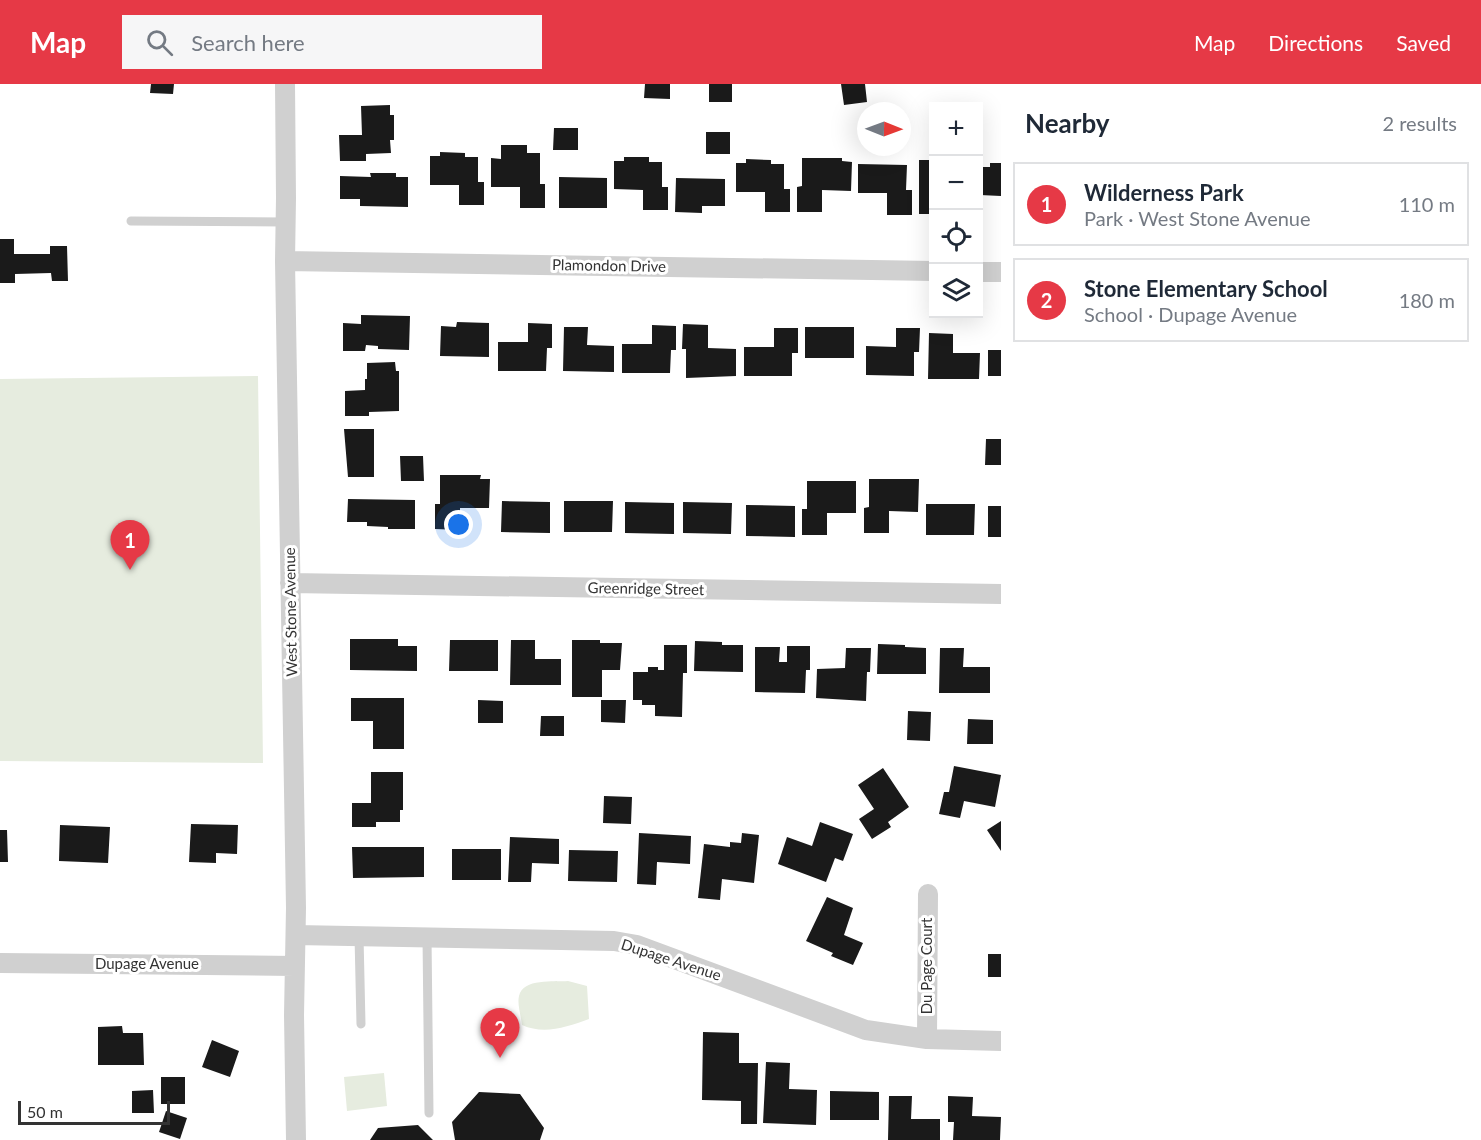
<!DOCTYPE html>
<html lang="en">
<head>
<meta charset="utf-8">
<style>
  body { margin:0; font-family:Lato,sans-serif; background:#f6f6f7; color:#1f2937 }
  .controls { position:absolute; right:18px; top:18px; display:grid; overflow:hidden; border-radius:0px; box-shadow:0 6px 24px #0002 }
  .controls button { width:54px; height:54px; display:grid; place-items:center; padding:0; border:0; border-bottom:2px solid #e0e1e3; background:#fff; color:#1f2937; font:30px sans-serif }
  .compass { position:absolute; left:857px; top:18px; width:54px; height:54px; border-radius:50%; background:#fff; box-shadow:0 6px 24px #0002; rotate:91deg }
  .scale { position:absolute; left:18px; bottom:15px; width:152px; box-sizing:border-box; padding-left:6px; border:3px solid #333; border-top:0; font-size:16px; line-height:21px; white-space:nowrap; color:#333; -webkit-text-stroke:4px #fff; paint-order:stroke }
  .you { position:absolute; left:459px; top:441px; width:21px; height:21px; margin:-15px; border:4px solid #fff; border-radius:50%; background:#1a73e8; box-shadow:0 0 0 9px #1a73e833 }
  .badge { display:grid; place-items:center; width:39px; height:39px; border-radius:50%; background:#e63946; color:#fff; font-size:20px; font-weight:700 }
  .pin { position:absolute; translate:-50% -50px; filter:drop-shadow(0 2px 3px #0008) }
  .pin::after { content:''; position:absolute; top:32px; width:21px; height:18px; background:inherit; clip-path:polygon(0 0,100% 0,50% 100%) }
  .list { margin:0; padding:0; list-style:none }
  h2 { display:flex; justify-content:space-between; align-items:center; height:78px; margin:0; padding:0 24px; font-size:26px }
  h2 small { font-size:20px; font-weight:400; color:#747a83 }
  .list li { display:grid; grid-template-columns:39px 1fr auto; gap:18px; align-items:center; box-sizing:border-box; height:84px; margin:0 12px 12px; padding:0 12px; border:2px solid #e0e1e3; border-radius:0px }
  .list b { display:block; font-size:22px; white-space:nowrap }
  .list p { margin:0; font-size:20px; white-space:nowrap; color:#747a83 }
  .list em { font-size:20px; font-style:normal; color:#747a83 }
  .icon { flex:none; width:33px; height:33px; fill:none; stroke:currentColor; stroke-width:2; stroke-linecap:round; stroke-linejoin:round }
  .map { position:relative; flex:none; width:1001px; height:1056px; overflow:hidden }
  header { display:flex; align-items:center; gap:36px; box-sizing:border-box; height:84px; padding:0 30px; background:#e63946; color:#fff }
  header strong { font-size:28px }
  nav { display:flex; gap:33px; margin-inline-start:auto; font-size:21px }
  .search { width:420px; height:54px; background:#f6f6f7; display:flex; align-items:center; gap:15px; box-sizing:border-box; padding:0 21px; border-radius:0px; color:#747a83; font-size:22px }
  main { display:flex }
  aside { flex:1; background:#fff }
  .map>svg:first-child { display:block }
</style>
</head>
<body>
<header>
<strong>Map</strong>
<div class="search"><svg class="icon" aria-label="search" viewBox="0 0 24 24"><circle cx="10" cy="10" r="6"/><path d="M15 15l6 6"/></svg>Search here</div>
<nav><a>Map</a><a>Directions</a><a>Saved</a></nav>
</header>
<main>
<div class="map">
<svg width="1001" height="1056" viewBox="0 0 1001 1056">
  <rect width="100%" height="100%" fill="#fff"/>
  <path fill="#e6ecdf" d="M258,292L263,679L0,677V295Z
    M568,897L587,902L589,935C567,943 544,951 522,941C521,932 517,920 519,912C523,894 554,898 568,897Z
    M384,989L387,1022L347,1027L344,993Z"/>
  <path fill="#1a1a1a" d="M151,0H174L173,10L150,9Z
    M645,0H670V15L644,14Z
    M709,0H732V18H709Z
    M841,0H865L867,18L844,21Z
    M390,21V31H394V56H390L391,69L366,70V77H340L339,51H362L361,22Z
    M554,44H578V66H553Z
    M706,48H730V70H706Z
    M501,61H527V69H540V100H545V124H520V103H491V74L501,75Z
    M440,68L465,69V73H478V98H484V121H459V101H430V72H440Z
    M624,73H649V78H662V103H668V126H643V106L614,105V77H624Z
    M802,74H842V77L852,78L851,107L822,106V128H797V103L802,102Z
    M746,75L771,76V80H784V105H790V128H765V108H736V79H746Z
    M919,76H934V130H919Z
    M990,79H1001V112L980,111V83H990Z
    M858,80L907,81L906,106H912V131H887V109H858Z
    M370,89H396V93H408V123L360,122V115H340V92L371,93Z
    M559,93L607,94V124H559Z
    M676,94L725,95V122H702V129L675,128Z
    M0,155H14V170H50V162H67L68,197H52L51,189L15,190V199H0Z
    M361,231L410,232L409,266L378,265V262L366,261L365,267H343V239L361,240Z
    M457,238L489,239V273L440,272L441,242L456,243Z
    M528,239L552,240V264H547L546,287H498V258H528Z
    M683,240L708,241V264L736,265V292L686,294V265H682Z
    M652,241L676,242V266H671L670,289H622V260H652Z
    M564,243H588L587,261L614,262V288L563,287Z
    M805,243H854V274H805Z
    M774,244H798V269H792V292H744V263H774Z
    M896,244H920L919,268H914V292L866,291V262L896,263Z
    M929,249L953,250V269H980L979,295H928Z
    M988,266H1001V292H988Z
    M395,278L396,287H399V327L369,328V332H345V307L365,306V295H367V279Z
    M344,345H374V393H348Z
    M986,355H1001V381H985Z
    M400,372H423L424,397H401Z
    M440,391H481L480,395H490L489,424H460V446L435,445V420H440Z
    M869,395H919L918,428L889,427V449H864V424L869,423Z
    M807,397H856V429H827V451H802V425H807Z
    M348,415L415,416V445H388V443L367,442V438H347Z
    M502,417L550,418V449L501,448Z
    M564,417H613L612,448H564Z
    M625,418L674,419V450L625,449Z
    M683,418L732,419L731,450L683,449Z
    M926,420H975L974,451H926Z
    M746,421L795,422V453L746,452Z
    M988,422H1001V453H988Z
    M350,555H398V562H417V587L350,586Z
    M450,556H498V587H449Z
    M511,556H535V575H561V601H510Z
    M572,556H600V559H622L620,586H602V613H572Z
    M695,557L722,558V561H743V588L694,587Z
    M878,560L905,561V563L926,564V590H877Z
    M664,561H687V589H683L682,633L655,632V621H642V616H633V588H648V583H658V586H664Z
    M787,562H810V586H806L805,609L755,608V563H780L779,578H787Z
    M846,564H871L870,588H867L866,617L816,614L817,585L845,584Z
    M940,564H964L963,583H990V609H939Z
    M351,614H404V665H373V637H351Z
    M478,616L503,617V639H478Z
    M601,616H626L625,639L601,638Z
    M908,627L931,628L930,657L907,656Z
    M541,632H564V652H540Z
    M968,635L993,636V660H967Z
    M954,682L1001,691L995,723L964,717L960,734L939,730L944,708H949Z
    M883,684L909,723L888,738L891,743L872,755L859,735L874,725L858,701Z
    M371,688H403V726H400V738H376V743H352V719H371Z
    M604,712L632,713L631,740L603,739Z
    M1001,737V767L987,746Z
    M820,738L853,750L843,777L835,774L826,798L778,780L787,753L812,762Z
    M191,740L238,741L237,770L216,769V779L189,778Z
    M60,741L110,743L108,779L59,777Z
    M0,746H7L8,778H0Z
    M639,749L691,752L690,780L657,778L656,801L637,800Z
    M742,749L759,751L754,799L722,795L720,816L698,814L704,760L730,763V758L741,759Z
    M510,753L559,755V780L532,779L531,798H508Z
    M352,763H424V793L353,794Z
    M452,765H501V796H452Z
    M569,766L618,767L617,798L568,797Z
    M827,813L853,824L844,851L863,859L853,881L831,872L833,869L806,857Z
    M988,870H1001V893H988Z
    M122,942L123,949H143L144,981H98V943Z
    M703,948L739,949V979H758L757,1040H741V1017L702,1016Z
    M212,956L239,967L230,993L202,983Z
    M766,978L790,979L789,1005L817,1006L816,1041L763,1039Z
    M161,993H185V1020H161Z
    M153,1006L154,1029H132V1007Z
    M830,1007L879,1008V1036H830Z
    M479,1008L520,1010L544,1044L540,1056H455L452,1038Z
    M889,1012H912L911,1035H940V1056H888Z
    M948,1012L973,1013L972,1032L1001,1033L1000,1056H953L954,1038H948Z
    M166,1027L187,1034L180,1055L159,1048Z
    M418,1041L433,1056H370L378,1044Z"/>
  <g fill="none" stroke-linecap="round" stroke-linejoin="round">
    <path stroke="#d0d0d0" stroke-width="9" d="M131,137L284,138
      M359,852L361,940
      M427,853L429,1029"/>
    <path stroke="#d0d0d0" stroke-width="20" d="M285,0L286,114L285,177L296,824L294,931L296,1056
      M285,177L934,187
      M978,188H1001
      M290,499L1001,510
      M296,851L614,857L637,861L866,946L927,955L1001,957
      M0,879L295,882
      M927,955L928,810"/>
  </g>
  <g text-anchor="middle" stroke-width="6" stroke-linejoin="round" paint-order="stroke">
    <g font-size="15" fill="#333" stroke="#fff">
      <text transform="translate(609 182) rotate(1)" y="5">Plamondon Drive</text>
      <text transform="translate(646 505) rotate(1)" y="5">Greenridge Street</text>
      <text transform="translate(291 528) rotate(-91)" y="5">West Stone Avenue</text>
      <text transform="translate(671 876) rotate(18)" y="5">Dupage Avenue</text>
      <text x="147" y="885">Dupage Avenue</text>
      <text transform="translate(927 882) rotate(-90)" y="5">Du Page Court</text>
    </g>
  </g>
</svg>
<div class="controls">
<button>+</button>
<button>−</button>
<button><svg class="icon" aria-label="locate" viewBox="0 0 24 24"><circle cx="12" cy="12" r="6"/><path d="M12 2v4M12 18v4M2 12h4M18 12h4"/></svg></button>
<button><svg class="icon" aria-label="layers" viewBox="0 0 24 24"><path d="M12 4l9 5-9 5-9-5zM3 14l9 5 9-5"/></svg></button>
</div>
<svg class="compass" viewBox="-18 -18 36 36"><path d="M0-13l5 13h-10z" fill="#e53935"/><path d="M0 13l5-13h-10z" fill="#747a83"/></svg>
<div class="scale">50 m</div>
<div class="you"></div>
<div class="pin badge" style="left:130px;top:486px">1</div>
<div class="pin badge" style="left:500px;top:974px">2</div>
</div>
<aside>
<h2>Nearby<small>2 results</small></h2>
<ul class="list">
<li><span class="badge">1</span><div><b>Wilderness Park</b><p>Park · West Stone Avenue</p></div><em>110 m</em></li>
<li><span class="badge">2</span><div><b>Stone Elementary School</b><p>School · Dupage Avenue</p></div><em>180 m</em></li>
</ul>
</aside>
</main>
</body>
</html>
